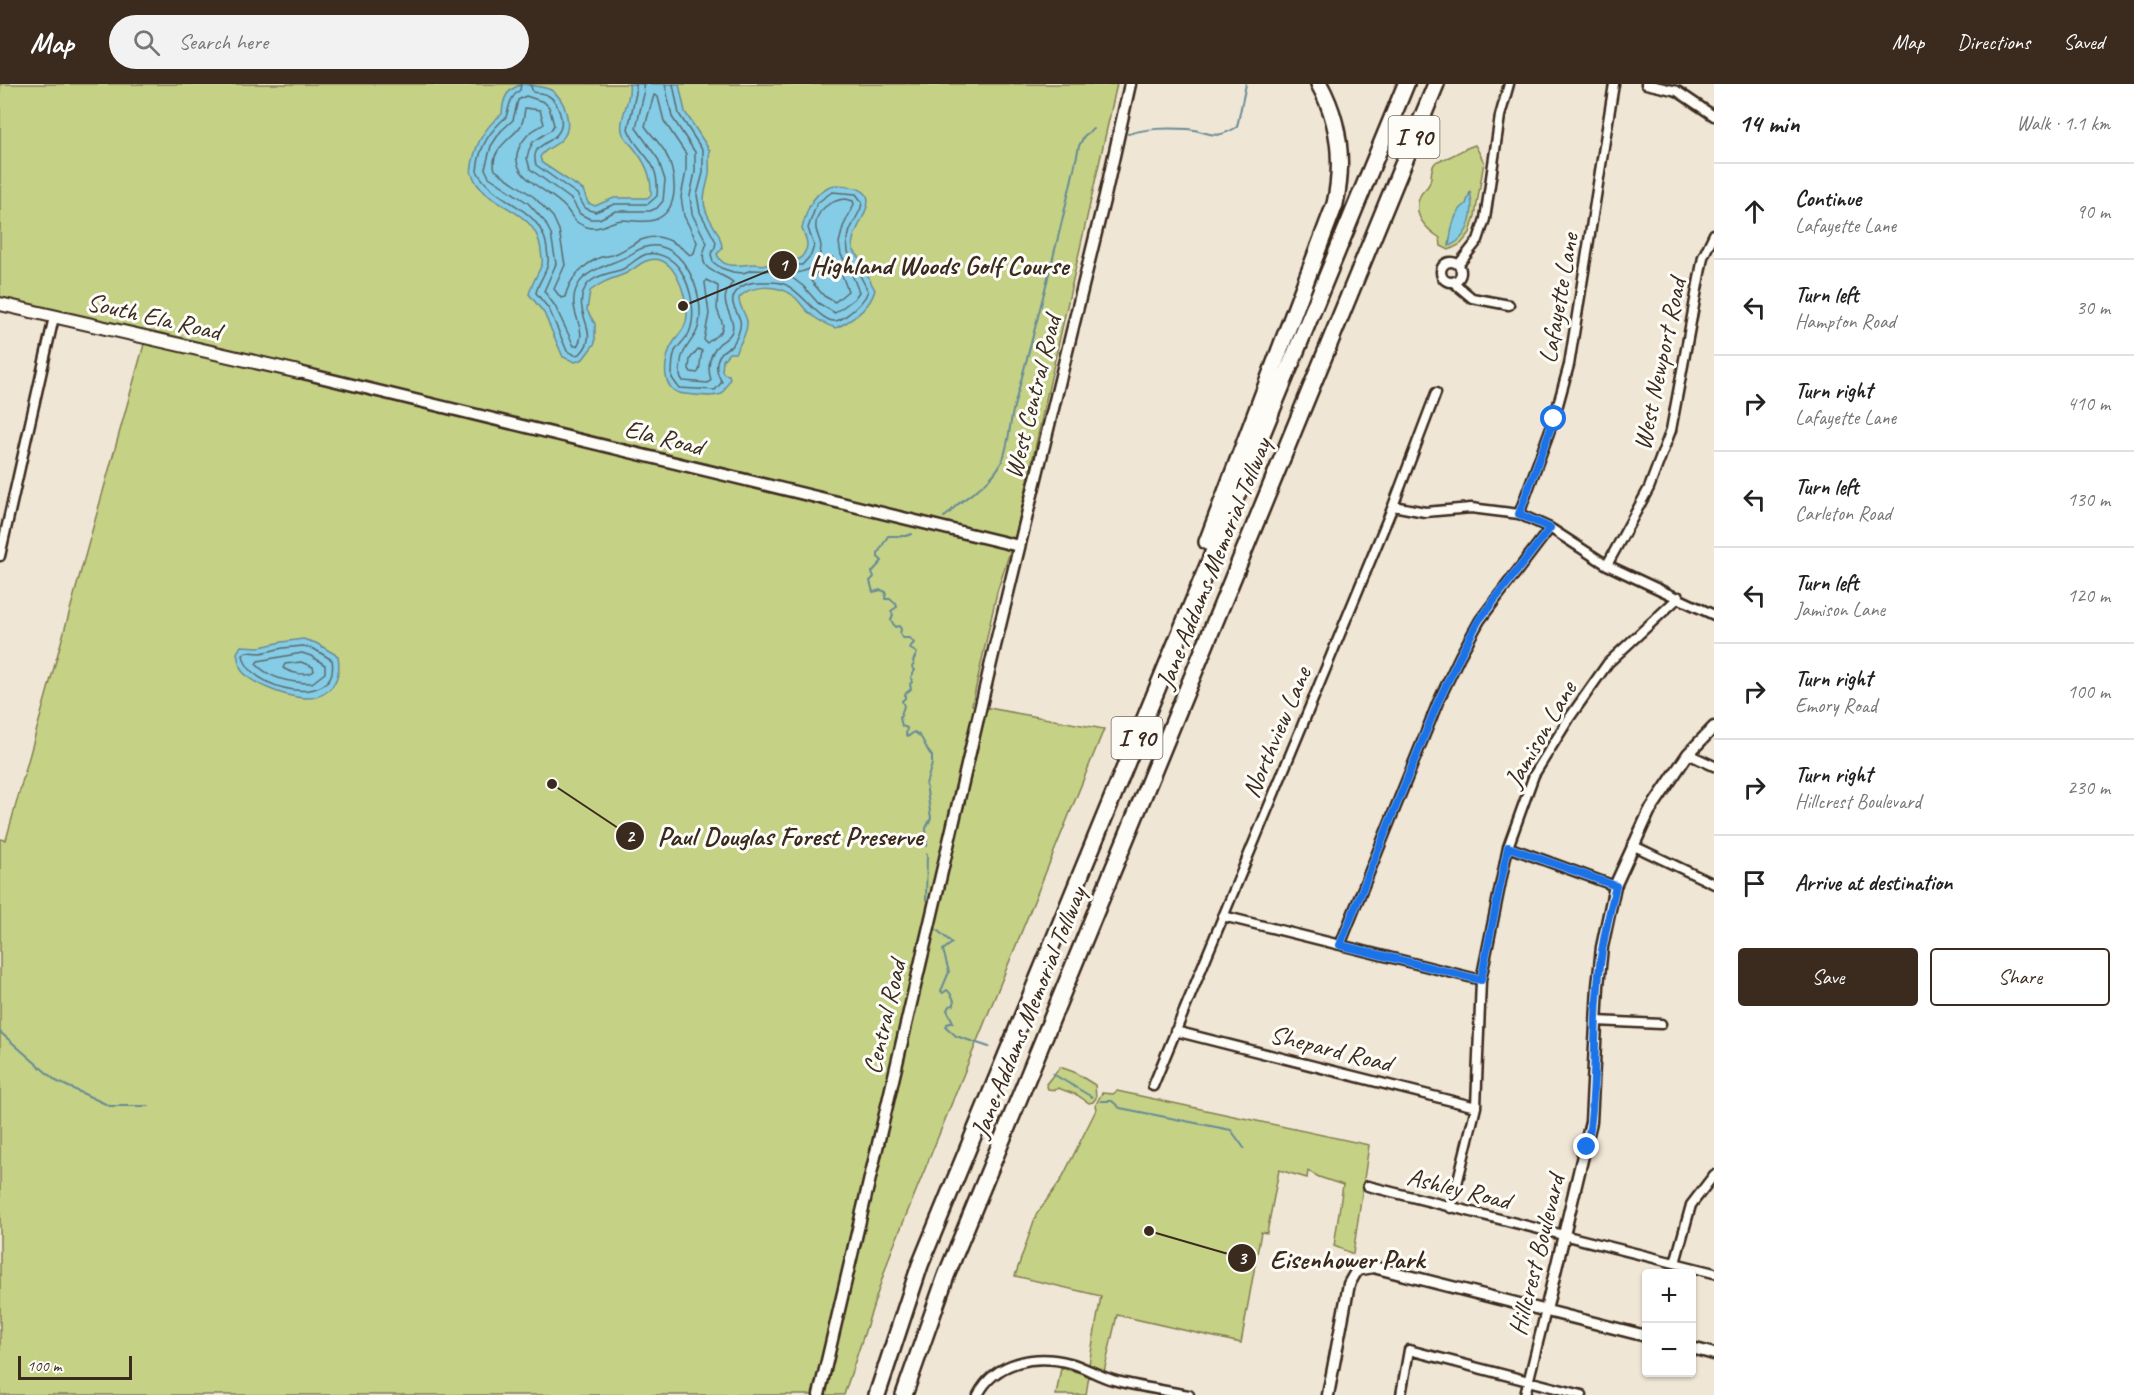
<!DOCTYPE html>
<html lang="en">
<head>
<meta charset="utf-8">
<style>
  body { margin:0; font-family:Caveat,sans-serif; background:#f2f2f2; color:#222 }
  .controls { position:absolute; right:18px; bottom:18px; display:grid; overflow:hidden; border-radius:6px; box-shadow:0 2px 4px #0004 }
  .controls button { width:54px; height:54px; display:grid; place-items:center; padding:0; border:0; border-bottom:2px solid #e0e0e0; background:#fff; color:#222; font:30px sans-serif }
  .scale { position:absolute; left:18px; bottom:15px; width:114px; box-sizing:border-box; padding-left:6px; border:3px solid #3b2a1e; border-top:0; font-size:16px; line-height:21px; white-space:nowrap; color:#3b2a1e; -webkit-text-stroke:4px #fdfcf7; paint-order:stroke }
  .stop { position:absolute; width:18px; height:18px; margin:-14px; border:4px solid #1a73e8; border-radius:50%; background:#fff }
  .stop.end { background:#1a73e8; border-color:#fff; box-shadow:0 2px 6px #0008 }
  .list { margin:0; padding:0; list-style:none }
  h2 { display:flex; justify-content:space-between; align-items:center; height:78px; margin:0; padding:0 24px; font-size:26px }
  h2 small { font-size:20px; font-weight:400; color:#767676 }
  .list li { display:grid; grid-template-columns:39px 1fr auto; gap:18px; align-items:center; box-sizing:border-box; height:96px; padding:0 24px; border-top:2px solid #e0e0e0 }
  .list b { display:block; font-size:22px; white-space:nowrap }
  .list p { margin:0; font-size:20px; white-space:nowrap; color:#767676 }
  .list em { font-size:20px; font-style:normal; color:#767676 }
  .actions { display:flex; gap:12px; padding:18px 24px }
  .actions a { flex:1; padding:14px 0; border:2px solid #3b2a1e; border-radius:6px; text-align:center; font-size:21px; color:#3b2a1e }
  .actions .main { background:#3b2a1e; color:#fff }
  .icon { flex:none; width:33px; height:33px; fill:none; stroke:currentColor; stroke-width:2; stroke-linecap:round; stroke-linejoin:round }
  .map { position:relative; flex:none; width:1714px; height:1311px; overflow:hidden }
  header { display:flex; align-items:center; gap:36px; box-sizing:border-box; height:84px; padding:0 30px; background:#3b2a1e; color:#fff }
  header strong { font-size:28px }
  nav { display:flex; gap:33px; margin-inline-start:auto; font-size:21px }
  .search { width:420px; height:54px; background:#f2f2f2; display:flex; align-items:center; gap:15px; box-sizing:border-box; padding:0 21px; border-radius:33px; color:#767676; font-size:22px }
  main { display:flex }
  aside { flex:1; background:#fff }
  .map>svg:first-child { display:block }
</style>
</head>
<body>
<header>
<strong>Map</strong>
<div class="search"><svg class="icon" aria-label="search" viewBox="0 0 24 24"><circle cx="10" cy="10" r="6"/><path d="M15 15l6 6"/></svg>Search here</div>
<nav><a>Map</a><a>Directions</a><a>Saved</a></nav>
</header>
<main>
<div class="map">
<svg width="1714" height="1311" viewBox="0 0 1714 1311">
  <rect width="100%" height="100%" fill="#f0e6d5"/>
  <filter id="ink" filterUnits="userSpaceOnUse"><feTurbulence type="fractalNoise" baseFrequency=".0167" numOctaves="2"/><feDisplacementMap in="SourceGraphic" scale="12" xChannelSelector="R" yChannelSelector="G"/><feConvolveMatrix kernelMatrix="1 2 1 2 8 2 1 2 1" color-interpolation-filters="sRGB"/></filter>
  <g filter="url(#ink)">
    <path fill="#c5d185" stroke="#807e52" stroke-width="1.5" d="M0,0H1117L1016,449L997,508L972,621L1104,645L890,1171L844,1311H0V755L6,756L146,253L0,220Z
      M1475,61L1484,78L1475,132L1470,149L1461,160L1449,166L1441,162L1440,154C1425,144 1412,131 1420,112C1422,107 1427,105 1429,100C1433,93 1429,84 1436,78C1439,76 1445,75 1449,73C1458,69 1465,64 1475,61Z
      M1060,983L1074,988L1095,1001L1096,1014L1093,1018L1089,1019L1077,1011L1058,1004L1055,1006L1048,1005L1046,1000Z
      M1117,1007L1369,1061L1353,1170L1334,1162L1343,1101L1319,1093L1308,1087L1307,1094L1279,1086L1267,1149L1261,1148L1241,1259L1117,1231L1104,1288L1089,1280L1101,1212L1015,1192L1036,1131L1061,1096L1097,1024L1095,1022L1102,1009L1113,1010Z
      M1061,1284L1089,1291L1086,1311H1056Z"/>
    <path fill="#85cce6" stroke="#678b96" stroke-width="1.5" d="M523,0C531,2 544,2 551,6C565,14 574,43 562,55C555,63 545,64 540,73L542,79L583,106L588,119L595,122L614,114H647L651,111C652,91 645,78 633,63C629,58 623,53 622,47C619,32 632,16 629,0H679L685,28L710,67C708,75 710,82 709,90C707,104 701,113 706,127C711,141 722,150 722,165L717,170C723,187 742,180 754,180C762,180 770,183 778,181C786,180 792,175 800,175C810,163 808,158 802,145C806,128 811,112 828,103C834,100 845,101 851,103C891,110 847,145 853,165C855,169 859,172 861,176C866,186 869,196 875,206C870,224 853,236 836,244C826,241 816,235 808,228C802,222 798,215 791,210C777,201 750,200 739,214C739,223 745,228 747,237C748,248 740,260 735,269H729L723,276L722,287L724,290L729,291L730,295L722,310C710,314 697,311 685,310C663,308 663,285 669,267C673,254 687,247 687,231C687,212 674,166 646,177C638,180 631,188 622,191C608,196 602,198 590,207L587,226L595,240V259L583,275L575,278L563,273L544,229L529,210C532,199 538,190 542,180C543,176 541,170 541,166C536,126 497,127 477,100C475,97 473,92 471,88C474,64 482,45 502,30C503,13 507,5 523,0Z
      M1470,108C1475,127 1470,154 1449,162C1451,147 1453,128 1466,120Z
      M303,555L316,559L338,572C341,589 336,607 316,613C297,618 254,602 242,587C239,582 238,575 237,569L241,562L260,563L282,558Z"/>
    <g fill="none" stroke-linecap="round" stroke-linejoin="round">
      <path stroke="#596b6e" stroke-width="1.5" d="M521,0L520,6C509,14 510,21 506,33C489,48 479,63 477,87C494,120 541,121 547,164C547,169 549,174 548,178C547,189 538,198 536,209L549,225L567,267L575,271L580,270C602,248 573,231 584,206C590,191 610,190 623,185C630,181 635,176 642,172C656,165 674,175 681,187C691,204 697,230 689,249C685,256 679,261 675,267C672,275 672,286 672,294L679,304L715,306L722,298C713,284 715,268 732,262C736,255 742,245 740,236C737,226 727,218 737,207C742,200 753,198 761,198C769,198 778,197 784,200C801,206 820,238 835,237C841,237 847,231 851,228C858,222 865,216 868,207L848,168L847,158L850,146L861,124L862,118L856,110L832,108L817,119L808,144L814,162L811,171L802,181H794L780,187L752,186L743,189L733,188L721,184L713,178L711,170L715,163L716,158L700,128L697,111L703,89V67L679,30L673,0
        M530,0L533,8C537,9 543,9 547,11C558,16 566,39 558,49C549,62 530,59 536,81L577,110L585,124L595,128L615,120H648L657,112C660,73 639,73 628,45L636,9V0
        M643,0L644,10L636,44L658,75L665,96L663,117L657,124L650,127H616L599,135H590L580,130L572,116L530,85L527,74L529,66L533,58L551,46L554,41L549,23L544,18L526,12L518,16L513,36L501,47L491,62L485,85L489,93L528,119L545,138L551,150L556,180L544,207L555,222L574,262H577C590,245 564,226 578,201C588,183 617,180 633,169C674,142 702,198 700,233C699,251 690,255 683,270C680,276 680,285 680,292L683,297L708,299L711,296C707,284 709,270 719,260C724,255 729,255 732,247C736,234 722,224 726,210C727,205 731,202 733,198C718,186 694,189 707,159L692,130L690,112L695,88V68L672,33L665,0
        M654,11L658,13L664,37L686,70V87L681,113L684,132L697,158L694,169L690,171C681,163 671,155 658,153C639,152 631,164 615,170C611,172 606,172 601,173C582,181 570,193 565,213L561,214L554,205L565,181L559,146L553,133L534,113L495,86C489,66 511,55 520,43C524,37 524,31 525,24L540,26L544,40C538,44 530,47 526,53C496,89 546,103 564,122C574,132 570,137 587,143C601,147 609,137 622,136C632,136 644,139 654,136C682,127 676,87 665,68C659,58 651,51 645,42Z
        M846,115L853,117L854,120L843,143L839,159L841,171L849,183L859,208L854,215L835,229L818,219L803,202L791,193C800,184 811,192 819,172C824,160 818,155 816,145C814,126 831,116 846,115Z
        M832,173L840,186L848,207L835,218L824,212L811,197L828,174Z
        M706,196L718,202L717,225L723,241L721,248L707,259L704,256L709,230L705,199Z
        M698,265L702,267L699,287L697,289L691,288L689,285L690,275Z
        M303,562L314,565L332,576C341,627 247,606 243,571L246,568L261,569L283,564Z
        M302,569L311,572L325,581V589L312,599C293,599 270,595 256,580L258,577Z
        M301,578L313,583L314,587C306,593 291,589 283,584L285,580Z"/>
      <path stroke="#678b96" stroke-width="2" d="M1128,50C1148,44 1166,44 1188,45C1210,47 1212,58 1237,43L1246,0
        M944,433C950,430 952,425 957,421C973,408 993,397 1002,377C1010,359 1009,338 1015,319C1038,234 1061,148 1079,62L1084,52L1093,45
        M912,450L906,452H888L878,469V473L882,477L872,488L874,493L870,497L873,508L881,506L886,508L885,515H890L896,520L897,523L891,527L893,531L891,536L895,543L899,542L901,545L900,550L903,554H910L914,559L909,564L917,569L913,577L914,580L912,583L915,586L911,593L912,598L910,600L911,605L905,610V614L902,617L904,622L900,634L902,642L907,644L906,651L909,652L914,648C925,653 924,664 932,672V680L926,700L931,734L926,744L927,762
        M926,816L927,770
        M937,846L952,859L943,866L949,888L941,907L943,909L947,906C951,909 955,916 954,921L949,922L947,926L953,938L947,940L946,943L956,952L989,963
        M0,948L56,997L110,1022H149
        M1053,990L1092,1013
        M1101,1017H1112L1120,1024L1231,1046L1244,1064"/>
      <defs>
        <path id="minor" d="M1646,0L1677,7L1714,32
          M1441 188a10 10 0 1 1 20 0a10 10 0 1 1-20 0Z
          M1459,180L1478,156L1485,135L1500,32L1509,0
          M1453,198L1472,214L1509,221
          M1393,422L1425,428L1471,424L1519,430L1550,444L1607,481L1714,531
          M1519,430L1554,335L1569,281L1614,0
          M0,472L54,233
          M1607,481L1649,404L1671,346L1703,173L1714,150
          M1688,670L1714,682
          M1632,761L1714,800
          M1508,763L1615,802
          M1223,832L1481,896
          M1340,861L1438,618L1460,572L1480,536L1550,444
          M1596,937L1661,940
          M1175,947L1476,1023
          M1153,1002L1393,422L1436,309
          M1368,1102L1714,1189
          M1451,1124L1476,1023L1481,896L1508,763L1534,691L1570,633L1608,579L1679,513
          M1675,1179L1691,1121L1714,1091
          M978,1311C995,1277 1036,1270 1070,1279C1085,1283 1098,1292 1113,1296C1138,1303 1164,1306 1189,1311
          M1401,1311L1409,1266L1582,1311
          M1525,1311L1546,1226"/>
        <path id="tertiary" d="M299,288L1019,462
          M1546,1226L1591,1038L1598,902L1602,863L1615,802L1649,728L1688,670L1714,643
          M1692,1264L1714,1270
          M819,1311L994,566L1105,112L1130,0
          M1328,1311L1349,1200L1357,1186L1373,1183L1646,1252"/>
        <path id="secondary" d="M0,220L299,288"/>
        <path id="motorway" d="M1207,458L1335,120C1344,78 1340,38 1319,0
          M877,1311L920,1181L1406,0
          M904,1311L946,1192L1436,0"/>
      </defs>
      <use href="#minor" stroke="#3b2a1e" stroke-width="13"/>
      <use href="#tertiary" stroke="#3b2a1e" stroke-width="15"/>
      <use href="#secondary" stroke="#3b2a1e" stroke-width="16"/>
      <use href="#motorway" stroke="#3b2a1e" stroke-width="20"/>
      <use href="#minor" stroke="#fdfcf7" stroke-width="8"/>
      <use href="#tertiary" stroke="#fdfcf7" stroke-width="10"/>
      <use href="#secondary" stroke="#fdfcf7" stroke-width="12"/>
      <use href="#motorway" stroke="#fdfcf7" stroke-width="15"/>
    </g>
  </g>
  <g fill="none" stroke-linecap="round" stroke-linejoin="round" filter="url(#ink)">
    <path stroke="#1a73e8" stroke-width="8" d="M1554,335L1519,430L1550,444L1479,536L1460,572L1438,618L1340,861L1481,896L1508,763L1616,802C1608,835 1600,868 1598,902C1593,955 1597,1010 1587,1063"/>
  </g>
  <g text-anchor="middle" stroke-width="6" stroke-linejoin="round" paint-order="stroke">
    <g fill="#fdfcf7" stroke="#75695f" stroke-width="1.5">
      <rect x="1388.5" y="32" width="51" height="42" rx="4.5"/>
      <rect x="1111.5" y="633" width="51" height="42" rx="4.5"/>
    </g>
    <g font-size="24" font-weight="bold" fill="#3b2a1e">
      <text x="1414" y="61">I 90</text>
      <text x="1137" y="662">I 90</text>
    </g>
    <g font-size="26" fill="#3b2a1e" stroke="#fdfcf7">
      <text transform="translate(1558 214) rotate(-80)" y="9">Lafayette Lane</text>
      <text transform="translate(154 232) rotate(13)" y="9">South Ela Road</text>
      <text transform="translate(1659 280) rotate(-78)" y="9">West Newport Road</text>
      <text transform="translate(1032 313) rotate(-76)" y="9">West Central Road</text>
      <text transform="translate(664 353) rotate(14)" y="9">Ela Road</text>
      <text transform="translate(1213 479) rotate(-68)" y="9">Jane Addams Memorial Tollway</text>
      <text transform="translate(1276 648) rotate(-67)" y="9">Northview Lane</text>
      <text transform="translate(1540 650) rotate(-60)" y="9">Jamison Lane</text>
      <text transform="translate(1028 928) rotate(-68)" y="9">Jane Addams Memorial Tollway</text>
      <text transform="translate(884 933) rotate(-77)" y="9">Central Road</text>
      <text transform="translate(1331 964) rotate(14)" y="9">Shepard Road</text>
      <text transform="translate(1459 1104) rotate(14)" y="9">Ashley Road</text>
      <text transform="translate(1536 1171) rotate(-76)" y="9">Hillcrest Boulevard</text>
    </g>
  </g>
  <path fill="none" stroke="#3b2a1e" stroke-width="2" d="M683 222L783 181M552 700L630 752M1149 1147L1242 1174"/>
  <g fill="#3b2a1e" stroke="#fdfcf7" stroke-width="2">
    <circle cx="683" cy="222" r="6"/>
    <circle cx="552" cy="700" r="6"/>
    <circle cx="1149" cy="1147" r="6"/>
    <circle cx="783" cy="181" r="15"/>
    <circle cx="630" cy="752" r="15"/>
    <circle cx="1242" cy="1174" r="15"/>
  </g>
  <g font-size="18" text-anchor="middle" font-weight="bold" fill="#fff">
    <text x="783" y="187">1</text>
    <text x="630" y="758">2</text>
    <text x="1242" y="1180">3</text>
  </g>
  <g font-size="27" text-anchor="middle" font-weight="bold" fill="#3b2a1e" stroke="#fdfcf7" stroke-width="6" stroke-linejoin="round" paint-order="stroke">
    <text x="939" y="190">Highland Woods Golf Course</text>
    <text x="790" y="761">Paul Douglas Forest Preserve</text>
    <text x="1347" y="1184">Eisenhower Park</text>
  </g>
</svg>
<div class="controls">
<button>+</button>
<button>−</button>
</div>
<div class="scale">100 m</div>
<div class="stop" style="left:1554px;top:335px"></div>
<div class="stop end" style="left:1587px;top:1063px"></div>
</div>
<aside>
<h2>14 min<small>Walk · 1.1 km</small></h2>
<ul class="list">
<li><svg class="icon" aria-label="ahead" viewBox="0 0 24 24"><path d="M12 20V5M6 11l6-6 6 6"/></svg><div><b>Continue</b><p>Lafayette Lane</p></div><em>90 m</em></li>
<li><svg class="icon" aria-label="left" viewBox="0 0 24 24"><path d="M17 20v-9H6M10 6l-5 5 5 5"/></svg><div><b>Turn left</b><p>Hampton Road</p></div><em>30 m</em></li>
<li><svg class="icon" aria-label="right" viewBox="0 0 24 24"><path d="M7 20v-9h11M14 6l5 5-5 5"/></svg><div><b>Turn right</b><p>Lafayette Lane</p></div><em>410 m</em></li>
<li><svg class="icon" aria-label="left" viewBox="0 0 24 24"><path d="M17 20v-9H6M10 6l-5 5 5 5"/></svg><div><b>Turn left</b><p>Carleton Road</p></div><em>130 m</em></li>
<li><svg class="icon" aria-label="left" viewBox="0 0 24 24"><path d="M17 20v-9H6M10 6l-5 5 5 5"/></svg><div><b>Turn left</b><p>Jamison Lane</p></div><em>120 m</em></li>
<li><svg class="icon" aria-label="right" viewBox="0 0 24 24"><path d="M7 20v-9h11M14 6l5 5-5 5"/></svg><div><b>Turn right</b><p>Emory Road</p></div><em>100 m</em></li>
<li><svg class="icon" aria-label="right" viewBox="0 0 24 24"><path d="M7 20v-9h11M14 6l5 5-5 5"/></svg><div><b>Turn right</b><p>Hillcrest Boulevard</p></div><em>230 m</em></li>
<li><svg class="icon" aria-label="arrive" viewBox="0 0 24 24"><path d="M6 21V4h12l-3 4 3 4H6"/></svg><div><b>Arrive at destination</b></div></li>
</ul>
<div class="actions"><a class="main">Save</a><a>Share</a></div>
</aside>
</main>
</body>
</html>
